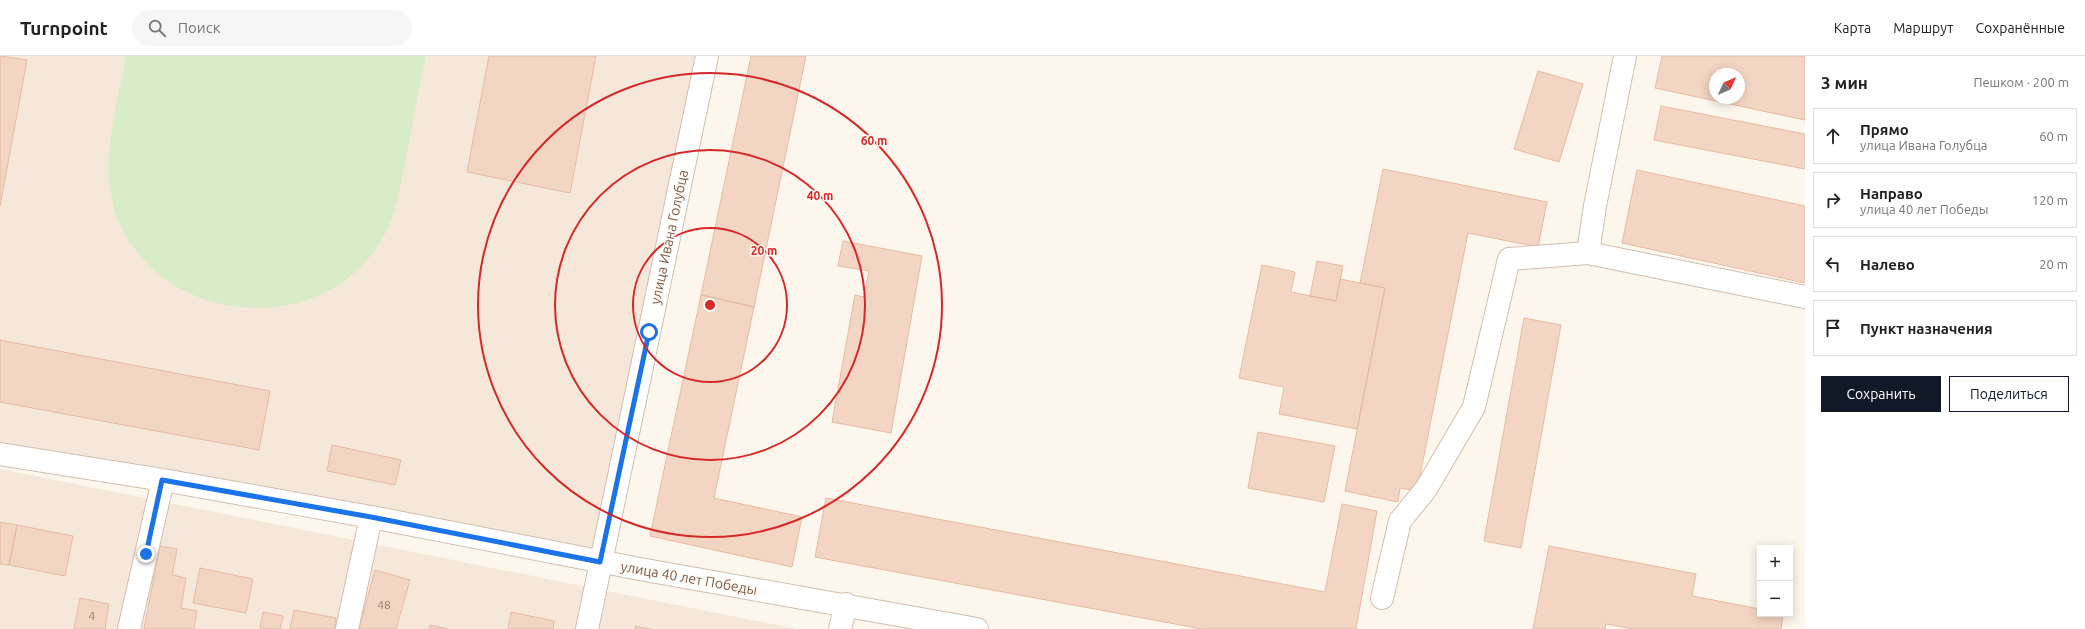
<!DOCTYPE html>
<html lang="ru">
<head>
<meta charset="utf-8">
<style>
  body { margin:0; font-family:Ubuntu,sans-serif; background:#f6f6f6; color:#222 }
  .controls { position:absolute; right:12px; bottom:12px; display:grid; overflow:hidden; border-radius:0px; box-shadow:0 2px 10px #0003 }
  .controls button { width:36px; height:36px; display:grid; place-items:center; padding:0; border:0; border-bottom:1px solid #e0e0e0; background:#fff; color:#222; font:20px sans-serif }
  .compass { position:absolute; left:1709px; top:12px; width:36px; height:36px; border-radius:50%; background:#fff; box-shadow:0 2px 10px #0003; rotate:46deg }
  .stop { position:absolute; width:12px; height:12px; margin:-9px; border:3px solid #1a73e8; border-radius:50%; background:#fff }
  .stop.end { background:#1a73e8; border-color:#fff; box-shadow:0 1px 4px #0008 }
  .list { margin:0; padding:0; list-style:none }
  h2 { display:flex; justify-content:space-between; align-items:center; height:52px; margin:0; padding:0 16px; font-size:17px }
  h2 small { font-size:13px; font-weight:400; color:#767676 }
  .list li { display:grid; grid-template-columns:26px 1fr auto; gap:12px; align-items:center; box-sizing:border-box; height:56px; margin:0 8px 8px; padding:0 8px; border:1px solid #e0e0e0; border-radius:0px }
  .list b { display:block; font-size:15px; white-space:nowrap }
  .list p { margin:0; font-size:13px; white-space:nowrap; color:#767676 }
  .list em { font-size:13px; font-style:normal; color:#767676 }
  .actions { display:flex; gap:8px; padding:12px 16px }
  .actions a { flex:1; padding:9px 0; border:1px solid #111827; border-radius:0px; text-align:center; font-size:14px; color:#111827 }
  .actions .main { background:#111827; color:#fff }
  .icon { flex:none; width:22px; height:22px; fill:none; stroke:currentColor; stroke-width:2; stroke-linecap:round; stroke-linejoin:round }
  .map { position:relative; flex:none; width:1805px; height:573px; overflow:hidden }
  header { display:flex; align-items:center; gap:24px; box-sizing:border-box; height:56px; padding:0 20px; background:#fff; border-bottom:1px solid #e0e0e0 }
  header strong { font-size:19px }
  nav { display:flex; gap:22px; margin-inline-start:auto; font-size:14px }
  .search { width:280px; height:36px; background:#f6f6f6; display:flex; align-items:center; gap:10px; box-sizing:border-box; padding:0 14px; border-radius:22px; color:#767676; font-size:15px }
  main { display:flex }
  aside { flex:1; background:#fff }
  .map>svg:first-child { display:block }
</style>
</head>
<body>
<header>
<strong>Turnpoint</strong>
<div class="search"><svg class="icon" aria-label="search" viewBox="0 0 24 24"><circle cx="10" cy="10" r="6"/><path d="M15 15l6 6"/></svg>Поиск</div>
<nav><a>Карта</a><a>Маршрут</a><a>Сохранённые</a></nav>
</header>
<main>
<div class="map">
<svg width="1805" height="573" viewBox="0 0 1805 573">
  <rect width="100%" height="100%" fill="#fdf6ec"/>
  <path fill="#f5e8da" d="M0,0H700L600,506L0,395Z
    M0,413L797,573H0Z"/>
  <path fill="#d8ecc9" d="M126,0H426C419,32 413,65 407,97C401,127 397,159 381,185C319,287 153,269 115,155C99,105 117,50 126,0Z"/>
  <path fill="#f3d5c3" stroke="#e6bba3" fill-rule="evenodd" d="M0,0L27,4L0,150Z
    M489,0H596L570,137L467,116Z
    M751,0H806L754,251L701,239Z
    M1662,0H1805V64L1655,32ZM1715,18H1739V42H1715Z
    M1538,15L1583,28L1559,106L1514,93Z
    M1661,50L1805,78V113L1654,84Z
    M1383,113L1547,146L1538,191L1468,177L1417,435L1400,432L1398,446L1345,435L1385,232L1360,227Z
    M1637,114L1805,150V227L1622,187Z
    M843,185L922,200L891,377L832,366L855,239L864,241L869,215L838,210Z
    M1317,205L1343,210L1336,245L1310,240Z
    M1262,209L1295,216L1291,236L1336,245L1340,223L1385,232L1357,373L1279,358L1284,331L1239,322Z
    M701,239L754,251L714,442L802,461L792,511L650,480Z
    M1524,262L1561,269L1521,492L1484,485Z
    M0,284L270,335L259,394L0,346Z
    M1258,376L1335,390L1324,446L1248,432Z
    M332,389L401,404L395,429L327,415Z
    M826,442L1325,536L1342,448L1377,455L1356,573H1202L815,501Z
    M0,466L17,469L9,509L0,508Z
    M17,469L73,480L65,520L9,509Z
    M160,490L177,493L172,519L186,522L181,552L197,555L194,573H144Z
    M1549,490L1696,518L1692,540L1760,553V558H1783L1781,573H1633L1606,568L1605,573H1533Z
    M200,512L253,523L246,557L193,547Z
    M375,514L410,524L396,573H359Z
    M80,542L109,548L105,573H74Z
    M294,554L336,562L334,573H290Z
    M263,556L283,560L280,573L260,572Z
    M511,556L554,565L553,573H508Z
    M430,569L448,573H429Z
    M635,570L650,573H635Z"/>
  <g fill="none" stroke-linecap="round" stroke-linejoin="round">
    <defs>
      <path id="minor" d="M1588,197L1805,241
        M0,398L163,424L371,461L640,513L977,573
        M1382,542L1400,465L1426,433L1474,351L1509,203L1588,197L1595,150L1625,0
        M129,573L163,424
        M347,573L371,461
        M587,573L707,0
        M840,573L846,548"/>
    </defs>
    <use href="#minor" stroke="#d1beb0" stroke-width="24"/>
    <use href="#minor" stroke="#fff" stroke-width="22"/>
  </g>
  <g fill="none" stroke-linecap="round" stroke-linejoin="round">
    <path stroke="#1a73e8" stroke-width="5" d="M146,498L162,424L371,461L600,506L649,276"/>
  </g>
  <g fill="none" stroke="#d62828" stroke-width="2">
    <circle cx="710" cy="249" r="77"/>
    <circle cx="710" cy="249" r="155"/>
    <circle cx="710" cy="249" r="232"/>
  </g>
  <g text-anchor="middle" stroke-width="3" stroke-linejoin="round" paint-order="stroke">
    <g font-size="12" fill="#987a6a">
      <text x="384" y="553">48</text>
      <text x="92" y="564">4</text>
    </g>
    <g font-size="14" fill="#7a5c4d" stroke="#fffaf3">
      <text transform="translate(669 181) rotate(-78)" y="5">улица Ивана Голубца</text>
      <text transform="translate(689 522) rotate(10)" y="5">улица 40 лет Победы</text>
    </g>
  </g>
  <circle cx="710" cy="249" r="6" fill="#d62828" stroke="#fffaf3" stroke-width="2"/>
  <g font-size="12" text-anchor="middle" font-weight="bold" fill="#d62828" stroke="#fffaf3" stroke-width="3" stroke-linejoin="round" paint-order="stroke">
    <text x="874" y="89">60 m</text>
    <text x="820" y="144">40 m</text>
    <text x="764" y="199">20 m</text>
  </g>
</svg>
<div class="controls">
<button>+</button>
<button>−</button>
</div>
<svg class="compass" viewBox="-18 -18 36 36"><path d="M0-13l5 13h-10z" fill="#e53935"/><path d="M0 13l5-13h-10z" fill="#767676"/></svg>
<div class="stop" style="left:649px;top:276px"></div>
<div class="stop end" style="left:146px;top:498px"></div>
</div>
<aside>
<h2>3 мин<small>Пешком · 200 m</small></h2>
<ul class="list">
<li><svg class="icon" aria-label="ahead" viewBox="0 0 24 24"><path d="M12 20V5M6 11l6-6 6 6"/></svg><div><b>Прямо</b><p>улица Ивана Голубца</p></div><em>60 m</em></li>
<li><svg class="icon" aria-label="right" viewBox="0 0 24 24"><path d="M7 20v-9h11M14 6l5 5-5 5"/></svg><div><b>Направо</b><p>улица 40 лет Победы</p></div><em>120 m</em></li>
<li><svg class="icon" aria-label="left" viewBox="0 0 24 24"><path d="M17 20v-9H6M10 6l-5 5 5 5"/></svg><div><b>Налево</b></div><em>20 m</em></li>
<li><svg class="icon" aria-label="arrive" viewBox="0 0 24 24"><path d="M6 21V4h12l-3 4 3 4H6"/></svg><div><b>Пункт назначения</b></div></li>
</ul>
<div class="actions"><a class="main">Сохранить</a><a>Поделиться</a></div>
</aside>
</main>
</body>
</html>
